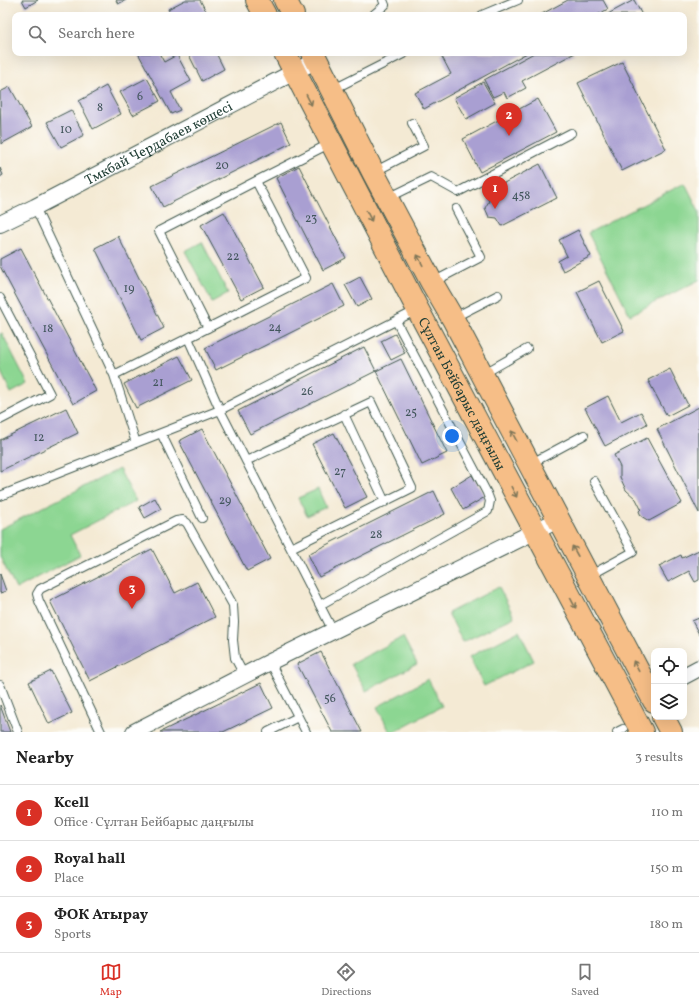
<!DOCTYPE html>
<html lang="en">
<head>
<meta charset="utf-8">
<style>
  body { margin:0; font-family:Vollkorn,serif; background:#f2f2f2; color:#222 }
  .controls { position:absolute; right:12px; bottom:12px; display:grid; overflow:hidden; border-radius:8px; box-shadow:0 4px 16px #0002 }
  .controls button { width:36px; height:36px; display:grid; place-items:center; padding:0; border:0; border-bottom:1px solid #e0e0e0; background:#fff; color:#222; font:20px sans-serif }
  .you { position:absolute; left:452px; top:436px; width:14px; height:14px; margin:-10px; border:3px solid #fff; border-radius:50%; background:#1a73e8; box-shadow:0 0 0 6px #1a73e833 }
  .badge { display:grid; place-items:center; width:26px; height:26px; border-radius:50%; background:#d93025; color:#fff; font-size:13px; font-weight:700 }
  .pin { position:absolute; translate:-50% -33px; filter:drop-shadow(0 1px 2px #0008) }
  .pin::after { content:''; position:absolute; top:21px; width:14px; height:12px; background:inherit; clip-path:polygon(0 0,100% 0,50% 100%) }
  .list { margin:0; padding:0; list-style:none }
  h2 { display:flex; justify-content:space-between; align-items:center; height:52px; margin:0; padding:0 16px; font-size:17px }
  h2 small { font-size:13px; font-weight:400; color:#767676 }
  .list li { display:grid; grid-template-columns:26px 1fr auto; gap:12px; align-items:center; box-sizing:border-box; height:56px; padding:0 16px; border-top:1px solid #e0e0e0 }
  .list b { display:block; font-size:15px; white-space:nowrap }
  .list p { margin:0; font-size:13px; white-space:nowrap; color:#767676 }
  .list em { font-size:13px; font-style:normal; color:#767676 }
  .icon { flex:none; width:22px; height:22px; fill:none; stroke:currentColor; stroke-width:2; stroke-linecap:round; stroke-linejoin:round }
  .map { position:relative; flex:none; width:699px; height:732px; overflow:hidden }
  .search { position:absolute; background:#fff; box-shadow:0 4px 16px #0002; left:12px; right:12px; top:12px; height:44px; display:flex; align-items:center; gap:10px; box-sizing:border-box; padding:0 14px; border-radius:8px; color:#767676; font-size:15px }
  .sheet { height:220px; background:#fff }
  nav { display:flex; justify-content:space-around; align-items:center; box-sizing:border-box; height:56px; border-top:1px solid #e0e0e0; background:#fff; font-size:11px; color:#767676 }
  nav a { display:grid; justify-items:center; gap:2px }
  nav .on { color:#d93025 }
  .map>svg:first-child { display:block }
</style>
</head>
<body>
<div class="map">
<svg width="699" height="732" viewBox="0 0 699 732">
  <rect width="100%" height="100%" fill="#fdfcf7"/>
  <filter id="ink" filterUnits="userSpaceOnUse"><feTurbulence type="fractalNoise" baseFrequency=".025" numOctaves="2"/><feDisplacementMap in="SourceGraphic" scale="8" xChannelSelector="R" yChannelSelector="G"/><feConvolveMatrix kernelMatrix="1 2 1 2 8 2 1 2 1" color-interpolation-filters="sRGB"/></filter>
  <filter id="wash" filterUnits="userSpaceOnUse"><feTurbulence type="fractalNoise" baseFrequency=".012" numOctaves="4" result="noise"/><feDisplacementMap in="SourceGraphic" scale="16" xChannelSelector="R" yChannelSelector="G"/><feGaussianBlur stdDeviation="0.9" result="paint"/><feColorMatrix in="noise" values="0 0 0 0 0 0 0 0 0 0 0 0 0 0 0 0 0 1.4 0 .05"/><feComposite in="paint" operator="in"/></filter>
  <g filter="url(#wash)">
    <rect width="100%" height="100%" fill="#f4ead4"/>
    <path fill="#8cd692" stroke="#568a63" d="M685,183L699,211V280L630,315L588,233Z
      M202,242L228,293L212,302L185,251Z
      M2,333L28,384L11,393L0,370V334Z
      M119,469L136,501L70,535L80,555L16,589L0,557V529Z
      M318,489L326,507L307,516L298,498Z
      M499,587L514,617L463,642L448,613Z
      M519,631L534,661L484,686L469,657Z
      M403,637L417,664L366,691L351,664Z
      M428,679L442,706L393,732H390L377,707Z"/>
    <g id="blocks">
      <path fill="#a99fd2" d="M22,0H38L26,7Z
        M116,0H126L118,4Z
        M185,0H200L208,15H171L168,9Z
        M568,0H603L608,9L597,15H540Z
        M634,0L642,15H606Z
        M138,53H159L164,62L177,55L191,81L171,92L180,110L171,114Z
        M193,53H216L224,69L202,81L189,55Z
        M444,53H527L424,109L415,93L451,74L441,55Z
        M534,53H575L522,81L526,88L507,98L504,92L493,97L484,80Z
        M622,62L666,149L622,171L578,83Z
        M147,78L160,101L133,115L120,92Z
        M483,82L495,103L466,119L454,98Z
        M106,86L121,114L93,129L79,101Z
        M10,87L32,127L1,144L0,92Z
        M538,99L556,132L480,172L463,139Z
        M71,110L84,135L61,147L47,122Z
        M281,122L291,143L163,207L152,186Z
        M540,164L557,198L502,226L497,218L489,217L485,208L489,201L485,193Z
        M299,166L346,258L323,270L276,178Z
        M0,168L3,175L0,177Z
        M224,212L264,287L241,299L201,225Z
        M578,230L591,256L563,271L558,261L567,256L559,240Z
        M118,236L164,328L141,340L95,248Z
        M21,248L96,391L73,404L0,266V259Z
        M360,277L372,299L357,307L345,285Z
        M599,281L624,331L602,342L577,292Z
        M333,284L344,306L216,370L205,348Z
        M395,334L405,353L391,360L381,341Z
        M364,347L376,371L250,434L238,411Z
        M179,356L192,380L136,408L124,384Z
        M401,359L447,453L422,465L376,371Z
        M670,369L688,405L667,416L648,380Z
        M608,396L621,422L641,412L647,424L605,446L585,408Z
        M699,407V513L657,429Z
        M66,408L78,433L0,471V440Z
        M202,429L270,559L247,571L179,441Z
        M334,433L367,497L345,508L312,444Z
        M647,438L682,503L649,521L641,516L639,511L641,509L636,499L626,490L620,477V467L614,455Z
        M472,475L485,497L463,510L451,488Z
        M434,491L445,514L319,577L308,554Z
        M155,498L161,509L145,518L139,507Z
        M152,549L175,593L197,582L215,617L90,681L50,601Z
        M699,550V580L695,582L689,571L668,582L659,566L681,555L682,558Z
        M0,574L6,591L0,593Z
        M699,618V634L692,621Z
        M321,652L362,732H332L297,664Z
        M51,671L72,713L49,724L29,682Z
        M261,683L273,708L223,732H160Z
        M0,705L10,732H0Z"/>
    </g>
  </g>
  <g filter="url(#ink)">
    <use href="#blocks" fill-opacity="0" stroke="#3f574c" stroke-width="1"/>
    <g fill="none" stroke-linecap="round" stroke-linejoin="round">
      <defs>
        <path id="service" d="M373,15L385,5L383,0
          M482,15L518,0
          M332,90L405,53
          M331,143L256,181L306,278L188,338L220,410L333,631
          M374,172L424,146L412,123
          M388,198L431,177L458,192L571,133
          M35,207L114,375L136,443
          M433,282L481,257L456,209
          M0,298L50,394L0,420
          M453,318L498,295
          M208,328L159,231L256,181
          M483,374L527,349
          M114,375L188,338
          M344,414L385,502
          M161,433L202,518
          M246,461L371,402L412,488L291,548
          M530,464L584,435
          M0,496L220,410L417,310
          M589,576L633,552L594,481
          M320,605L488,511L490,501L487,493L396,321
          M270,662L306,732
          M0,685L18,732
          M101,732L39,601L37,594L40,589L176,521L183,520L187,523L233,605L234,622L233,640L235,658L244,675
          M268,732L298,717
          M617,732L623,729"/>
        <g id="minor">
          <path id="s1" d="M0,224L35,207L317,60"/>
          <path d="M684,676L699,668"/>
          <path d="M134,732L270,662L558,520"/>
        </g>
        <g id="primary">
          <path d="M257,0L265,15"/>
          <path d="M285,0L293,15"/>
          <path id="s2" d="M285,53L418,310L642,732"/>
          <path d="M313,53L373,172L432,283L453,319L654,701"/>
          <path d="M663,717L671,732"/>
        </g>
      </defs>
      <use href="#service" stroke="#3f574c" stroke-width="10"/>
      <use href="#minor" stroke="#3f574c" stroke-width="18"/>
      <use href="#primary" stroke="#3f574c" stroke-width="24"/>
      <use href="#service" stroke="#fff" stroke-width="8"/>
      <use href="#minor" stroke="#fff" stroke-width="16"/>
      <use href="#primary" stroke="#f6be87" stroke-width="22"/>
    </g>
    <defs><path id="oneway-shaft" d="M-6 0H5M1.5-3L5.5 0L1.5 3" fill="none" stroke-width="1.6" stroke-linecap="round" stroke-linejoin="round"/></defs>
    <g stroke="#807759">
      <use href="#oneway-shaft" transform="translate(309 100) rotate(63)"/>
      <use href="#oneway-shaft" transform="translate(369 216) rotate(63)"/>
      <use href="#oneway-shaft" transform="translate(420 260) rotate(-118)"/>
      <use href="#oneway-shaft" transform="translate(514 436) rotate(-118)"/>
      <use href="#oneway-shaft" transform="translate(514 492) rotate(62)"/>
      <use href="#oneway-shaft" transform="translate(575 551) rotate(-119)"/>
      <use href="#oneway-shaft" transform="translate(573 603) rotate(62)"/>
      <use href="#oneway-shaft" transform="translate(636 666) rotate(-118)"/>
    </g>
  </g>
  <g text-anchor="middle" stroke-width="3" stroke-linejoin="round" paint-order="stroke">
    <g font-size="12" fill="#42565c">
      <text x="140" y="100">6</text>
      <text x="100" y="111">8</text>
      <text x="66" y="133">10</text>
      <text x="222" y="169">20</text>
      <text x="521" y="199">458</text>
      <text x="311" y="222">23</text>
      <text x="233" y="260">22</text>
      <text x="129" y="292">19</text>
      <text x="275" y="331">24</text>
      <text x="48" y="332">18</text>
      <text x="158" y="386">21</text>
      <text x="307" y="395">26</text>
      <text x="411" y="416">25</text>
      <text x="39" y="441">12</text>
      <text x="340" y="475">27</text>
      <text x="225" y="504">29</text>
      <text x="376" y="538">28</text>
      <text x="330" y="702">56</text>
    </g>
    <g font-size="14" fill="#1f3d34" stroke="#fdfcf7">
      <text dy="5" stroke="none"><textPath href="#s1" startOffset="178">Тмкбай Чердабаев көшесі</textPath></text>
      <text dy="5" stroke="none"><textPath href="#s2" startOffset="384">Сұлтан Бейбарыс даңғылы</textPath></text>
    </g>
  </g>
</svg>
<div class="controls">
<button><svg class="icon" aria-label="locate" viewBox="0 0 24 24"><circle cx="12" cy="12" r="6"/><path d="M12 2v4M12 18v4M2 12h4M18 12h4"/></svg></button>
<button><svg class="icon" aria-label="layers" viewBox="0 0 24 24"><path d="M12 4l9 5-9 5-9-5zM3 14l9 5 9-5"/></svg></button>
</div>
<div class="you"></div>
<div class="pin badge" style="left:495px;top:209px">1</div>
<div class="pin badge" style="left:509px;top:136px">2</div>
<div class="pin badge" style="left:132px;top:609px">3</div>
<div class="search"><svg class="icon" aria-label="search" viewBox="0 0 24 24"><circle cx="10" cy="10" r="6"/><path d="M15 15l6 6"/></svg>Search here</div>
</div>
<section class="sheet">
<h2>Nearby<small>3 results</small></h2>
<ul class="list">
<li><span class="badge">1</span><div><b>Kcell</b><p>Office · Сұлтан Бейбарыс даңғылы</p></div><em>110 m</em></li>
<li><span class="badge">2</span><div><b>Royal hall</b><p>Place</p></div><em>150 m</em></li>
<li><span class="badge">3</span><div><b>ФОК Атырау</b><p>Sports</p></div><em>180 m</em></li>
</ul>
</section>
<nav>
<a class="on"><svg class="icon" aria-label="map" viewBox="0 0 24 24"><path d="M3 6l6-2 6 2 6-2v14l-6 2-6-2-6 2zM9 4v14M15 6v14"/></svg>Map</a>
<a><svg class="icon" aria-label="directions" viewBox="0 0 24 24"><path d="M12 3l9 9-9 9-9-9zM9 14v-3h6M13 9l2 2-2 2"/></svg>Directions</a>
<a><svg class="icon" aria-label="saved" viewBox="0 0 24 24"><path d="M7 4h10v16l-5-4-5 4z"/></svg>Saved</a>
</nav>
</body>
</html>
